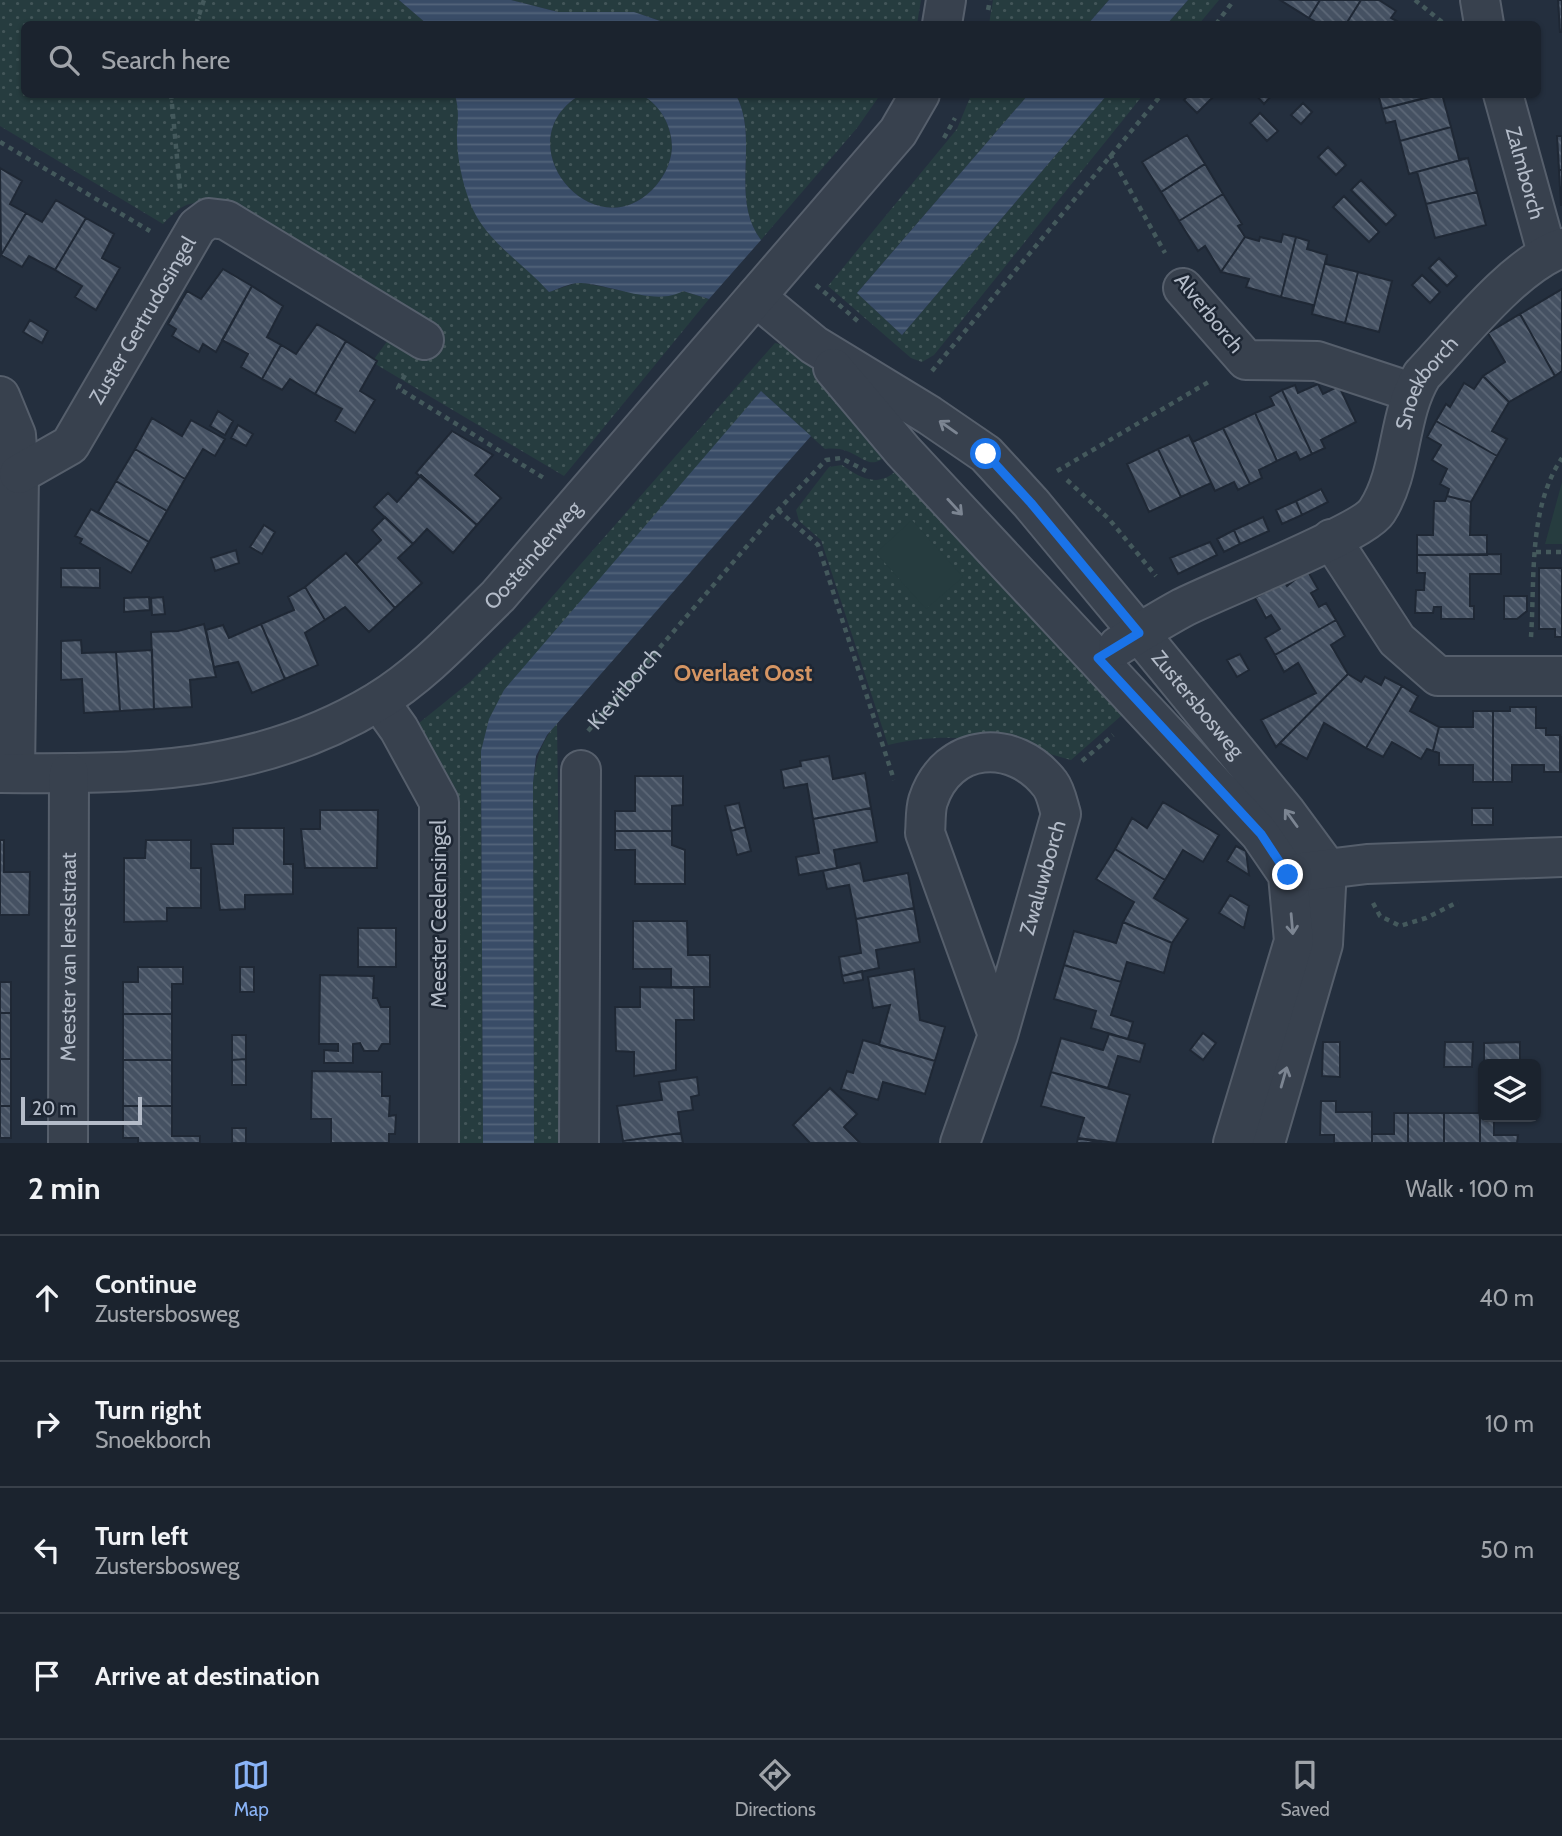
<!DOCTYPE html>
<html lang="en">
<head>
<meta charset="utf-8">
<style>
  body { margin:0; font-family:Cabin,sans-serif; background:#242b36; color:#f1f3f6 }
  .controls { position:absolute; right:21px; bottom:21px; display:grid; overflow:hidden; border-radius:10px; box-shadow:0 2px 5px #0004 }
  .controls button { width:63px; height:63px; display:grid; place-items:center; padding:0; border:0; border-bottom:2px solid #39404a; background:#1b232e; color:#f1f3f6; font:35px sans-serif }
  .scale { position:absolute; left:21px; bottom:18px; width:121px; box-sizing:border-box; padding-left:7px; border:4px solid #b4bcc9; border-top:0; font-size:19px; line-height:24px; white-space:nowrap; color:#b4bcc9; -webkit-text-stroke:5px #1d2633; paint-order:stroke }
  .stop { position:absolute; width:21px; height:21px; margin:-16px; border:5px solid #1a73e8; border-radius:50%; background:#fff }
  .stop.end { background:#1a73e8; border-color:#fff; box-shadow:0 2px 7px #0008 }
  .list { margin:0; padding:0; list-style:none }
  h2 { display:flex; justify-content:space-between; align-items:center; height:91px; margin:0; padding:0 28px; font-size:30px }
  h2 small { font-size:23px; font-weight:400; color:#a0a4aa }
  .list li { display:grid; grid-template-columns:46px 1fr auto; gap:21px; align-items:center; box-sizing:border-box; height:126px; padding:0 28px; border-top:2px solid #39404a }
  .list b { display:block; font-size:26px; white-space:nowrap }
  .list p { margin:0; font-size:23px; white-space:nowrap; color:#a0a4aa }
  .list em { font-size:23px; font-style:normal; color:#a0a4aa }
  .icon { flex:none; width:38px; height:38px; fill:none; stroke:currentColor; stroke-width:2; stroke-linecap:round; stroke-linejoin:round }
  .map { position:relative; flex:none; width:1562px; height:1143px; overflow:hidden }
  .search { position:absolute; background:#1b232e; box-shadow:0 2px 5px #0004; left:21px; right:21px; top:21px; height:77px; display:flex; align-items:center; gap:18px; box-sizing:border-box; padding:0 24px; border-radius:10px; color:#a0a4aa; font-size:26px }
  .sheet { height:595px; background:#1b232e }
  nav { display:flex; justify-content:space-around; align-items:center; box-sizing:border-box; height:98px; border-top:2px solid #39404a; background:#1b232e; font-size:19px; color:#a0a4aa }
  nav a { display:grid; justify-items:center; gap:4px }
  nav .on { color:#8ab4f8 }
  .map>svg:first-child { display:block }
</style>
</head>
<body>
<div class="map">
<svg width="1562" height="1143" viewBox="0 0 1562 1143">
  <defs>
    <pattern id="grass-dots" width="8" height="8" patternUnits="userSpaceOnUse" patternTransform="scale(1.75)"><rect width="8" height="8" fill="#263c3f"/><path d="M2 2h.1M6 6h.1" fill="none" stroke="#435659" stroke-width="1.8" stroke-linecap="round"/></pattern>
    <pattern id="water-rules" width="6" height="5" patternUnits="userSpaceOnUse" patternTransform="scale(1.75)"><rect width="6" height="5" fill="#394c67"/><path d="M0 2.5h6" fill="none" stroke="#53647b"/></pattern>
    <pattern id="building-back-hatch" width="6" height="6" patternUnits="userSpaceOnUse" patternTransform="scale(1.75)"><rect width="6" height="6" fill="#455162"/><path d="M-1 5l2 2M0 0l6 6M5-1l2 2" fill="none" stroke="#5d6877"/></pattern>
  </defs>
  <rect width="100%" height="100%" fill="#242f3e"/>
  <path fill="url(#grass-dots)" d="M0,0H399L427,24H24V94L455,95L460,114L457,133L502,248L530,270L549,292L579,282L638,294L683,291L709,299L564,476L372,362L391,336L216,205C188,200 183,204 163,224L0,126Z
    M511,0H921L917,24H669L634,12H558Z
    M993,0H1109L1088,24H989Z
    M1188,0H1219L1199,24H1167Z
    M642,94C661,106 672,126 672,148C671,164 663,179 652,190C592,250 503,142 580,95Z
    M736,95H880L857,128L761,240C729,198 760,140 736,95Z
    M971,95H1028L857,293L902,335L1107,95H1143L934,355L922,362L911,358L828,286L957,129Z
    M775,343L789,346L803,355L890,452C865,479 862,444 825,449L762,392L481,751L483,1143H456L419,723L471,681L536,615Z
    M842,465C864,481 881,488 901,466L1129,709L1071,760C1007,742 954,729 888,745L821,540L799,521L796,510L829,467Z
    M557,723L563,1143H534L533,783C536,758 541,742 557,723Z"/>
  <path fill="#263c3f" d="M1562,482V544H1545Z
    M912,520L963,577L926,609L876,553Z"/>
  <path fill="url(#water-rules)" d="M399,0H511L558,12H634L669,24H427Z
    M1109,0H1188L1167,24H1088Z
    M455,95H580C503,142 592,250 652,190C663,179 671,164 672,148C672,126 661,106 642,95H736C760,140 729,198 761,240L709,299L683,291C656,307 610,284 581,283C571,282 558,289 549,292C527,267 498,249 480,222C465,200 456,158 457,132C458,118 459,109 455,95Z
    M1028,95H1107L902,335L857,293Z
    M761,391L811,436L547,735L536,756L533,783L534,1143H483L481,751L489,719L504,690Z"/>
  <path fill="url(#building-back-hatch)" stroke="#1f2835" stroke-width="2" d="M1280,0H1320L1309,18Z
    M1320,0H1361L1346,24H1319L1309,18Z
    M1361,0H1379L1396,11L1391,18L1402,24H1346Z
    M1558,0H1562V32H1560Z
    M1189,94H1216L1197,113L1184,100Z
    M1255,94H1273L1264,104Z
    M1386,94H1440L1382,109L1379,97Z
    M1442,94L1451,127L1400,141L1395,121L1386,123L1382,109Z
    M1303,103L1312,112L1301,124L1291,115Z
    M1260,113L1278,131L1267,141L1250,123Z
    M1451,127L1459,159L1468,158L1409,174L1400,141Z
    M1187,135L1205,164L1161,192L1142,162Z
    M1557,136H1562V170H1559Z
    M1328,147L1346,165L1336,175L1318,157Z
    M1468,158L1477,192L1426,204L1417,172L1409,174Z
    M1205,164L1223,194L1179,221L1161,192Z
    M0,168L22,181L10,204L26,213L1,255Z
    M1559,170H1562V205H1561Z
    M1361,180L1396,215L1386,225L1351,190Z
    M1477,192L1486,225L1435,238L1426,204Z
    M1223,194L1242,224L1238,226L1245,237L1221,272L1205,246L1198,251L1179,221Z
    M1344,196L1379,232L1369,242L1333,207Z
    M56,200L86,218L55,270L29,256L22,267L1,255L26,213L42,222Z
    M86,218L114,234L102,258L120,268L96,310L75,297L82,286L55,270Z
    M1283,234L1296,237L1281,297L1246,287L1249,279L1221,272L1245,237L1259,241L1260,237L1281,242Z
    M1296,237L1309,241L1307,249L1327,255L1312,314L1313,305L1281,297Z
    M1327,255L1326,264L1358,272L1345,323L1312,314Z
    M1439,258L1457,276L1447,286L1429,268Z
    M223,269L252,286L216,352L203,344L199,352L172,336L176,329L168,324L187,291L201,299Z
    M1358,272L1392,281L1379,332L1345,323Z
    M1422,275L1440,292L1430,303L1412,285Z
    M252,286L283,306L267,337L281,345L262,379L241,367L248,354L222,340Z
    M1562,289V371L1555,376L1520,314Z
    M1520,314L1555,376L1509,402L1483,376L1505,362L1488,333Z
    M30,320L48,331L42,343L23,332Z
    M317,324L346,341L315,394L290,379L282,390L262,379L281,345L296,354Z
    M346,341L377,361L360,391L375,400L355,433L335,421L342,409L315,394Z
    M1483,376L1509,402L1492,431L1507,439L1497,456L1436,421L1446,404L1450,407L1464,383L1474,389Z
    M1318,384L1323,394L1339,386L1356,422L1321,440L1325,448L1312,454L1282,390L1295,385L1298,393Z
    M1282,390L1312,454L1300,460L1296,452L1277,461L1255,413L1274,405L1270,397Z
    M218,411L233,421L225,435L210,426Z
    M1255,413L1277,461L1259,470L1262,478L1250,484L1223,428Z
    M152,418L182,436L191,420L225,439L215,456L203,449L185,479L135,449Z
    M1436,421L1497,456L1471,502L1447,496L1449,489L1440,484L1447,469L1432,460L1441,445L1427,437Z
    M238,425L253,434L246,446L231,438Z
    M1223,428L1250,484L1238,490L1234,482L1215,491L1189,435L1193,442Z
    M452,431L493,455L475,475L501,498L477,525L416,473Z
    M1189,435L1215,491L1211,483L1181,497L1158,449Z
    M135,449L185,479L167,511L116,481Z
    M1158,449L1181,497L1149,512L1127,464Z
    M421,475L477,525L453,553L427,529L413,544L374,507L388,493L397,502Z
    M116,481L167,511L149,542L98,512Z
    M1321,489L1328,502L1302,515L1296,501Z
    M1447,496L1471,502L1470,535H1487V555H1417V535H1433L1434,501H1445Z
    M1296,501L1302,515L1282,524L1276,510Z
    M91,509L149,542L131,573L80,543L82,539L75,536Z
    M385,517L413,544L398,558L422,583L395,608L356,564L381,540L372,530Z
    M1263,517L1269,531L1240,544L1234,530Z
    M264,525L275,532L262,554L250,547Z
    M1234,530L1240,544L1224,552L1217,539Z
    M1210,542L1217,555L1178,574L1170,558Z
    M236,550L239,563L215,571L211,558Z
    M346,553L395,608L369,632L345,607L325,620L305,587Z
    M1501,554V574H1470V606H1474V619H1441V607H1434L1433,613H1415L1416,590H1424L1425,573H1417V555Z
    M61,568H100V588L61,587Z
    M1539,568H1562V637H1555V629H1539Z
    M1307,570L1318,589L1311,593L1319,607L1326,603L1336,620L1275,655L1265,638L1280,629L1271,615L1266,618L1255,598L1284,581L1287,586Z
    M305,587L325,620L305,633L318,665L285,679L261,624L294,610L288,597Z
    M1504,596H1527V611L1517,619H1504Z
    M149,597L150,610L124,612V598Z
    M163,597L165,614L152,615L151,598Z
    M1336,620L1345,636L1331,645L1348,674L1276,747L1261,720L1316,693L1298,663L1284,672L1275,655Z
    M204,624L216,677L190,680L192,707L154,709L151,632L178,631Z
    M261,624L285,679L252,693L238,662L214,667L206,630L223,625L229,638Z
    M81,640L82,653L116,652L120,711L84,713L82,679L61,680V641Z
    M152,650L154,709L120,711L116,652Z
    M1240,654L1249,670L1237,677L1227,660Z
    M1348,674L1361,682L1365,676L1381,685L1385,677L1402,686L1366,748L1324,723L1307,759L1280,743Z
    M1402,686L1418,696L1410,711L1439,727L1433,751L1427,749L1421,759L1392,742L1383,757L1366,748Z
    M1510,707H1536V728H1546V735H1560V772H1544V765H1512V782H1493V711H1510Z
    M1473,711H1493V782H1473V765H1439V753L1433,751L1439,727H1473Z
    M1561,737H1562V772H1560Z
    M829,756L833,779L865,773L871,808L813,819L807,784L784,788L781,770L801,766L800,761Z
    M635,776H683V805L672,806V831H615V811H635Z
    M1163,802L1219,835L1203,862L1183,850L1165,880L1115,849L1132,818L1147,828Z
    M739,803L745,827L731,831L725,806Z
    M871,808L877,842L834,850L837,868L799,875L796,857L819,853L813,819Z
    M1472,808H1493V825H1472Z
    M320,810H378L377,868H305L301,829H320Z
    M745,827L751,851L737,855L731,831Z
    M233,828H284V864H293V894L245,895V909L220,910L211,844H233Z
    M615,831H672V845L685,850V884H635V850H615Z
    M0,840H4V872H30L29,915H0Z
    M146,840H191V868H201V908H167V921L124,922V858H145Z
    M1236,846L1246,851L1249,875L1227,861Z
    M1115,849L1165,880L1154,898L1188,919L1172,943L1123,922L1134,902L1096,879Z
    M860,863L864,881L908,873L914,908L856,919L849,885L827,889L823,871Z
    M1230,895L1249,906L1244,928L1219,913Z
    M914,908L920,942L876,950L879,968L842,976L839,957L861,953L856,919Z
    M633,921H687L688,955H710V987H671V969H633Z
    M1123,922L1172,943L1164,973L1127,962L1121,982L1064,965L1074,931L1116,943Z
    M358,928H396V967H358Z
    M1064,965L1121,982L1111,1015L1133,1022L1128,1039L1091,1028L1096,1011L1054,999Z
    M138,967H183V984H172V1014H123V982H138Z
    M240,967H254V992H240Z
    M914,969L920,1020L945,1027L935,1061L879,1045L890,1005L873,1008L868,977Z
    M862,971L863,980L844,983L842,976Z
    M320,975L374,976L373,998H377L381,1007H390V1044H382L378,1051H364L360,1043L353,1044V1063H324V1050L338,1051V1044H319Z
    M0,982H11V1013H0Z
    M640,987L694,988V1020H676V1070L634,1076V1052L616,1051L615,1007H640Z
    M0,1013H11V1059H0Z
    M123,1014H172V1060H123Z
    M1203,1033L1216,1043L1203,1060L1190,1050Z
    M1109,1034L1145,1044L1140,1062L1118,1056L1108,1088L1051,1072L1061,1038L1103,1050Z
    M232,1035H246V1059L232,1060Z
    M863,1040L935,1061L925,1094L883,1082L878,1100L841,1089L847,1071L853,1073Z
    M1323,1042H1340V1077L1322,1076Z
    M1445,1042H1473L1472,1067H1444Z
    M1520,1042V1062H1484V1043Z
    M0,1059H11V1106H0Z
    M246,1059V1085H232V1060Z
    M123,1060H172V1106H123Z
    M312,1071L382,1072V1096H390L389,1116L396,1115L395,1134H389V1143H331V1119H311Z
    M1051,1072L1130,1095L1116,1143L1078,1138L1084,1118L1041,1106Z
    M697,1077L699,1095L691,1097L693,1110L678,1112L681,1133L623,1141L617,1106L662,1100L659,1082Z
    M830,1088L857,1114L844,1127L860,1143H810L793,1125Z
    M1321,1101H1336V1112H1372V1143H1334V1135H1320Z
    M0,1106H11V1138H0Z
    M123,1106H172V1136H200V1143H138V1138H123Z
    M1394,1113H1408V1143H1372V1134H1394Z
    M1408,1113H1444V1143H1408Z
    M1444,1113H1480V1143H1444Z
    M1480,1113H1483V1117H1494V1135H1518L1517,1143H1480Z
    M232,1128H246V1143H232Z
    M681,1133L683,1143H623V1141Z
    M1078,1138L1102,1143H1077Z"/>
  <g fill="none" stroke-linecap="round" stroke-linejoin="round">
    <defs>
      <g id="street">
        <path d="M1480,0L1484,24"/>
        <path d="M942,24L946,0"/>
        <path id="s2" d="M1503,94L1547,253"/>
        <path d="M1183,288L1246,360L1317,361L1411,392"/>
        <path id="s3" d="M756,297L814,345L929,415L986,454L1031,503L1139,633L1285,811L1327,868L1323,944L1265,1143"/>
        <path d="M833,368L903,451L1260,834L1288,875L1294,941L1233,1143"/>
        <path d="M0,396L16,435L19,474L15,773"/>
        <path id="s4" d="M19,474L70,445L197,227L209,218L226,220L424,340"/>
        <path d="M1331,539L1397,640L1438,676H1562"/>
        <path id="s5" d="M1118,646C1139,633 1160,620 1182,608C1215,591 1363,533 1377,511C1403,471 1397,416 1422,375C1458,337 1514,265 1562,248"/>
        <path d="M379,701L399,729L439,802V1143"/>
        <path id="s6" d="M0,773C136,774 256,775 377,702C423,674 460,633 498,596L898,132L920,94"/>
        <path d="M1302,872L1367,864L1562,857"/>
        <path id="s7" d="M68,1143L69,773"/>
        <path d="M579,1143L581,770"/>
        <path id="s8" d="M960,1143L998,1035L1061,814C1058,804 1056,792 1050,784C1014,737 947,742 928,801C925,811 926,823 925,833L998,1035"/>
      </g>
    </defs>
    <use href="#street" stroke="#565f6c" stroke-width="42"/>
    <g stroke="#44595c" stroke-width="4.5" stroke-dasharray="5 5" stroke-linecap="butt">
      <path d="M1415,0L1442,22"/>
      <path d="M988,10L990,0"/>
      <path d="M196,24L204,0"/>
      <path d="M1216,24L1234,0"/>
      <path d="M171,94L180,189"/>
      <path d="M944,138L955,118"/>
      <path d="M0,142L150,231"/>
      <path d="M1110,154L1165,253"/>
      <path d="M816,285L860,323"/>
      <path d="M932,371L1162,94"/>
      <path d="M405,375L398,388L547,480"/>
      <path d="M1057,471L1212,380"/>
      <path d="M1067,480L1109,519L1156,576"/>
      <path d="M778,510L818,545L894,780"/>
      <path d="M1536,552H1562"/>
      <path d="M1531,637C1535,578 1528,508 1562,458"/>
      <path id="s1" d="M588,731L778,510L826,460L841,458L866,471"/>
      <path d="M1082,761L1113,735"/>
      <path d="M1373,903L1380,916L1400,926L1426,918L1458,902"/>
    </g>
    <use href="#street" stroke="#38414e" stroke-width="38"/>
  </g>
  <defs><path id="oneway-shaft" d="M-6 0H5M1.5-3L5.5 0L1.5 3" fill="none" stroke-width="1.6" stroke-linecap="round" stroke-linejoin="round" transform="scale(1.75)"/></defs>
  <g stroke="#7c8592">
    <use href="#oneway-shaft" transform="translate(948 427) rotate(-145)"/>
    <use href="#oneway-shaft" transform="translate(955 507) rotate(47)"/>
    <use href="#oneway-shaft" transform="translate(1291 818) rotate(-126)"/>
    <use href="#oneway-shaft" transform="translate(1292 924) rotate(85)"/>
    <use href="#oneway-shaft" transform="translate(1284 1077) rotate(-74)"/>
  </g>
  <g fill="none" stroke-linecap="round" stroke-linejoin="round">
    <path stroke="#1a73e8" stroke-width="9" d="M986,454L1031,503L1139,633L1098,658L1261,834L1288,875"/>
  </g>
  <g text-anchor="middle" stroke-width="5" stroke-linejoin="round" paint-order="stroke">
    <g font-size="21" fill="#b4bcc9" stroke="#1d2633">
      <text dy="7" stroke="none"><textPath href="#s2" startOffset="82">Zalmborch</textPath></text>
      <text transform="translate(1209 313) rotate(51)" y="7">Alverborch</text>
      <text dy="7" stroke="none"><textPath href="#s4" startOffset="203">Zuster Gertrudosingel</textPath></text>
      <text dy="7" stroke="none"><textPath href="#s5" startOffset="432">Snoekborch</textPath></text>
      <text dy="7" stroke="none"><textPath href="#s6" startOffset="604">Oosteinderweg</textPath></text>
      <text dy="7" stroke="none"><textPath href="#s1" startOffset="56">Kievitborch</textPath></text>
      <text dy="7" stroke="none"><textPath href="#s3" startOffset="607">Zustersbosweg</textPath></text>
      <text dy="7" stroke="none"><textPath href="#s8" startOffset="278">Zwaluwborch</textPath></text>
      <text transform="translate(439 914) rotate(-90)" y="7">Meester Ceelensingel</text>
      <text dy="7" stroke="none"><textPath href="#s7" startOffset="186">Meester van Ierselstraat</textPath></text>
    </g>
    <g font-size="23" font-weight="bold" fill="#d59563" stroke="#1d2633">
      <text x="743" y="681">Overlaet Oost</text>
    </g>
  </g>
</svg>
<div class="controls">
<button><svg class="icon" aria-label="layers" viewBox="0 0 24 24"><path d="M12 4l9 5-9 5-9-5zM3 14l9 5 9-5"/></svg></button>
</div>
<div class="scale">20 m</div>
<div class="stop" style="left:986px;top:454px"></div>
<div class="stop end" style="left:1288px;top:875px"></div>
<div class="search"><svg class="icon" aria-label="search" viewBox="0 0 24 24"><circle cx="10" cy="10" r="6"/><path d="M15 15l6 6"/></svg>Search here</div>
</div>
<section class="sheet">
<h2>2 min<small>Walk · 100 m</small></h2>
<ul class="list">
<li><svg class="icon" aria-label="ahead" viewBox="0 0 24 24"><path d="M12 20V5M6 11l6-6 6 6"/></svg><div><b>Continue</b><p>Zustersbosweg</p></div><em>40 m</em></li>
<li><svg class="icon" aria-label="right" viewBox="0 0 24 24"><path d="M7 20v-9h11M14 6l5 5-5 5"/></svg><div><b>Turn right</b><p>Snoekborch</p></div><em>10 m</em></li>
<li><svg class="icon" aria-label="left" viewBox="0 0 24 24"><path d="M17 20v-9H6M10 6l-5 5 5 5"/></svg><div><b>Turn left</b><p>Zustersbosweg</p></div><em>50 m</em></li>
<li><svg class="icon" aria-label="arrive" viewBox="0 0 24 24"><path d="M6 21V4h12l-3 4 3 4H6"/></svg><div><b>Arrive at destination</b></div></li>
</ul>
</section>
<nav>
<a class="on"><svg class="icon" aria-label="map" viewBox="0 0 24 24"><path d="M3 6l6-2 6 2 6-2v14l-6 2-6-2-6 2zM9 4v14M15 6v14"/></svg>Map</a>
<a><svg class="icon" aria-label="directions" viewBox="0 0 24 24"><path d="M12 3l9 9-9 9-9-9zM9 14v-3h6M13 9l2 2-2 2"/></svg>Directions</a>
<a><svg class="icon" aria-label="saved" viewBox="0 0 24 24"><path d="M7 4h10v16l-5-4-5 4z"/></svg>Saved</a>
</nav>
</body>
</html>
